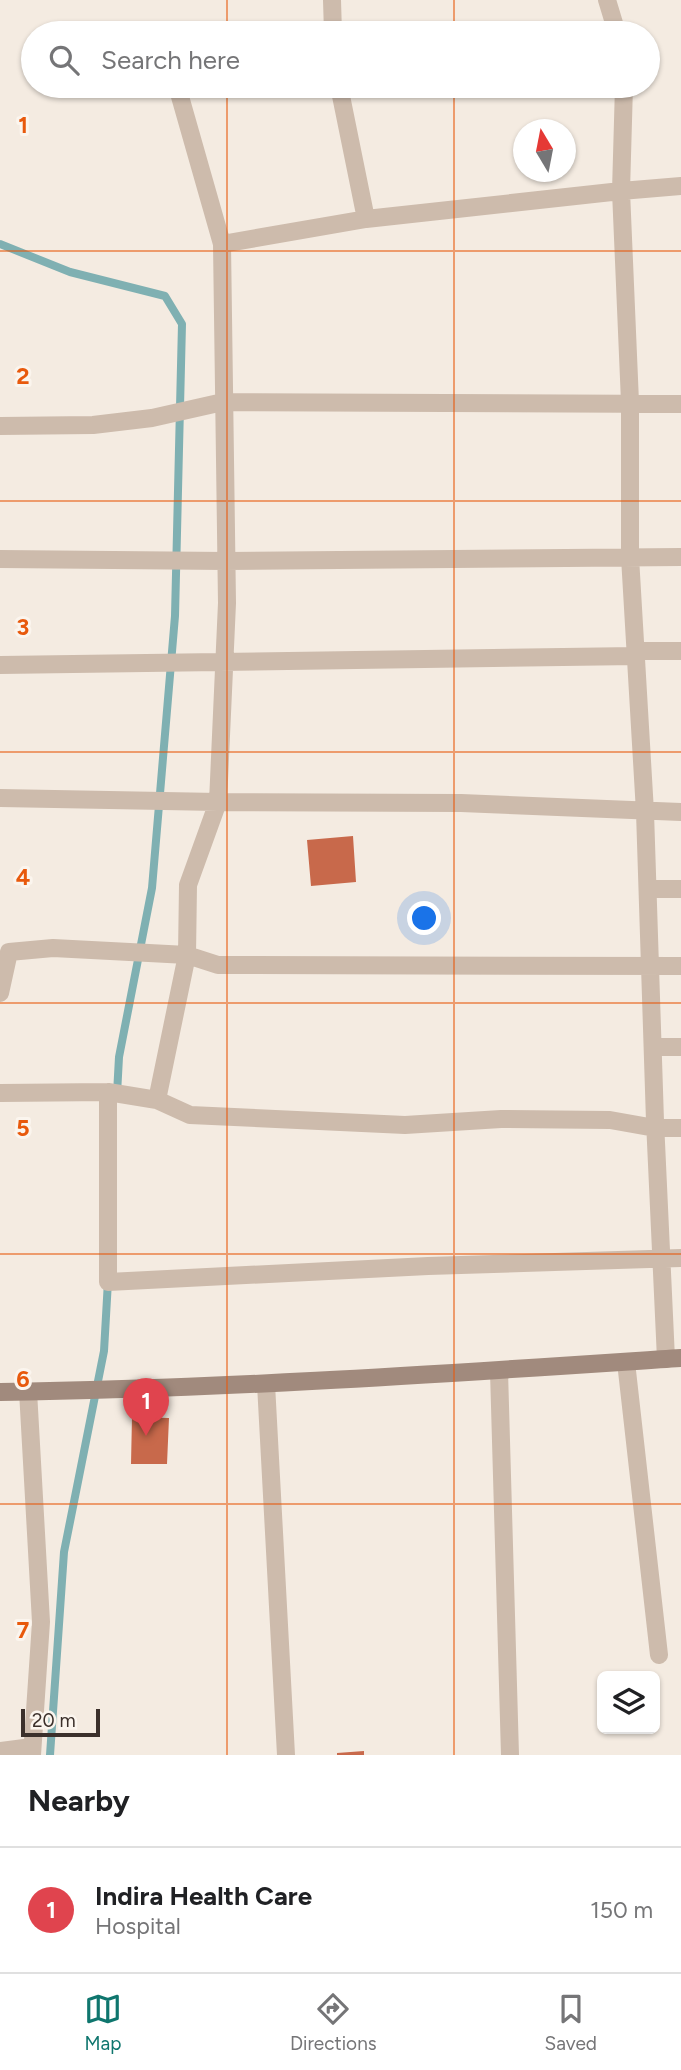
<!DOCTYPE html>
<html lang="en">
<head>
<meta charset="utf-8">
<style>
  body { margin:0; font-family:Figtree,sans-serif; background:#f6f6f6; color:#202124 }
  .controls { position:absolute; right:21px; bottom:21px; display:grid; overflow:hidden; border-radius:10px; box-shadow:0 2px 5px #0004 }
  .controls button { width:63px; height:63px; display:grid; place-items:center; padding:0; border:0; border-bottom:2px solid #e0e0e0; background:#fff; color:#202124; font:35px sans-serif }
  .compass { position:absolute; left:513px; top:119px; width:63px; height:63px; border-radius:50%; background:#fff; box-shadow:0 2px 5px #0004; rotate:350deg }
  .scale { position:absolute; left:21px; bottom:18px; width:79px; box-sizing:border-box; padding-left:7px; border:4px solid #3b302b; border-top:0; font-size:19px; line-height:24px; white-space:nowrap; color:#3b302b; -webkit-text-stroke:5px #fbf5ee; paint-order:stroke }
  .you { position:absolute; left:425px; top:919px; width:24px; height:24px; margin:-18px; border:5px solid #fff; border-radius:50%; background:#1a73e8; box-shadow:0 0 0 10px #1a73e833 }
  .badge { display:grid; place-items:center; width:46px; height:46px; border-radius:50%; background:#0f766e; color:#fff; font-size:23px; font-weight:700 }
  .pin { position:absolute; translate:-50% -58px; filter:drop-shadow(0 2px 4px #0008) }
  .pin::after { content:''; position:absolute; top:37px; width:24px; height:21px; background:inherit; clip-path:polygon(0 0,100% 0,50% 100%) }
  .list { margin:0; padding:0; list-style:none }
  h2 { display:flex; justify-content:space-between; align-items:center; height:91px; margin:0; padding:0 28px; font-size:30px }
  h2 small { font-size:23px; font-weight:400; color:#757577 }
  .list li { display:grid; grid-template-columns:46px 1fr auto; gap:21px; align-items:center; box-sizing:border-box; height:126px; padding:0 28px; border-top:2px solid #e0e0e0 }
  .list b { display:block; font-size:26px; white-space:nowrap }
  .list p { margin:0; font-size:23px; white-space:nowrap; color:#757577 }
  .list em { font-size:23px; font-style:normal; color:#757577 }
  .icon { flex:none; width:38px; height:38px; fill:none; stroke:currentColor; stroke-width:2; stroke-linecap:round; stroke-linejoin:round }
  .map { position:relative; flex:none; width:681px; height:1755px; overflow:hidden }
  .search { position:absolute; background:#fff; box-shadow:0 2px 5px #0004; left:21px; right:21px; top:21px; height:77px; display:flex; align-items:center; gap:18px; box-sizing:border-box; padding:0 24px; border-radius:38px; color:#757577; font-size:26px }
  .sheet { height:217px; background:#fff }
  nav { display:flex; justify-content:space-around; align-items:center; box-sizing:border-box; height:98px; border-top:2px solid #e0e0e0; background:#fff; font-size:19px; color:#757577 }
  nav a { display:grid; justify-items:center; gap:4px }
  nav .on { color:#0f766e }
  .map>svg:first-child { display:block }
</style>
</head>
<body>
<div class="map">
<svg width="681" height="1755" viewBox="0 0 681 1755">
  <rect width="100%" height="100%" fill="#f4ebe1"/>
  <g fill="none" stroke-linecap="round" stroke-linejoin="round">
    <path stroke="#7fb0b2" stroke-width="8" d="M0,244L70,272L165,296L182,324L175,616L152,888L119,1057L117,1094
      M50,1755L64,1552L104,1351L108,1281"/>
  </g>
  <path fill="#c8694b" d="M353,836L356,882L311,886L307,840Z
    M132,1417L169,1418L167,1464H131Z
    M364,1751V1755H337V1753Z"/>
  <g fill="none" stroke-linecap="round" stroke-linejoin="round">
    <path stroke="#cdbbac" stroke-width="18" d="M332,0L333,33
      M607,0L617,33
      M177,86L222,244
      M339,86L366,219L621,191L624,86
      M366,219L222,244L227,603L218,802L188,885L187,955L218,965L681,966
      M0,426L93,425L152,418L223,402L681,404
      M0,559L226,561L681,557
      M636,651H681
      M0,665L636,656
      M0,798L218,802L461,803L681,812
      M648,889H681
      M0,993L9,952L53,948L187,955L157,1100L190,1115L405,1125L501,1119L610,1120L655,1128H681
      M653,1047H681
      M0,1093L108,1092
      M157,1100L108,1092V1282L428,1266L681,1258
      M666,1359L655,1121L645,812L630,557V402L621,191L681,186
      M626,1362L659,1655
      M499,1371L510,1755
      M266,1384L286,1755
      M28,1391L41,1622L32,1755
      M0,1751L32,1747"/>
    <path stroke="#a18a7d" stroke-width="18" d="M0,1392C227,1389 454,1373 681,1358"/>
  </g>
  <path fill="none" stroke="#e8590c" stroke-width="2" stroke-opacity="0.55" d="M227,0V33M454,0V33M227,86V1755M454,86V1755M0,251H681M0,501H681M0,752H681M0,1003H681M0,1254H681M0,1504H681"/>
  <g font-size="23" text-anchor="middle" font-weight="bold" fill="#e8590c" stroke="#fbf5ee" stroke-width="6" stroke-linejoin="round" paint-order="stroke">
    <text x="23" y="133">1</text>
    <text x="23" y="384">2</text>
    <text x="23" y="635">3</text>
    <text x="23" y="885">4</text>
    <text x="23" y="1136">5</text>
    <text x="23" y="1387">6</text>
    <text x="23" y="1638">7</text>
  </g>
</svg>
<div class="controls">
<button><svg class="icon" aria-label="layers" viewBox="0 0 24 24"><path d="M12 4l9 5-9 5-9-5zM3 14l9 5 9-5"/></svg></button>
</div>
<svg class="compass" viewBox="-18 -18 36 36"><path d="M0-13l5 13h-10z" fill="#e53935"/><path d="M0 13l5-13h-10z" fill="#757577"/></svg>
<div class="scale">20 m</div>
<div class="you"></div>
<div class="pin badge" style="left:146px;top:1436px;background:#e0444e">1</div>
<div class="search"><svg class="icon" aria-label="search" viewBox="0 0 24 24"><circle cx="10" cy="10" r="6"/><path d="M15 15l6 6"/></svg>Search here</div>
</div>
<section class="sheet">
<h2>Nearby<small></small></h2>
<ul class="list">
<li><span class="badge" style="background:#e0444e">1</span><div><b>Indira Health Care</b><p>Hospital</p></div><em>150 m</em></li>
</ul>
</section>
<nav>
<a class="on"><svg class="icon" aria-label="map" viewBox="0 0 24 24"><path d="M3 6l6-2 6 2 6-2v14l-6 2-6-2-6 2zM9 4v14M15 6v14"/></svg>Map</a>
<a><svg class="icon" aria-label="directions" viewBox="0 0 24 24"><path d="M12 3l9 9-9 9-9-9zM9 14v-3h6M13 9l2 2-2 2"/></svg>Directions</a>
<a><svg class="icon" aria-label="saved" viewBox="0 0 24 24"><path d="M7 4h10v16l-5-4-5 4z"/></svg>Saved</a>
</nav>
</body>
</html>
